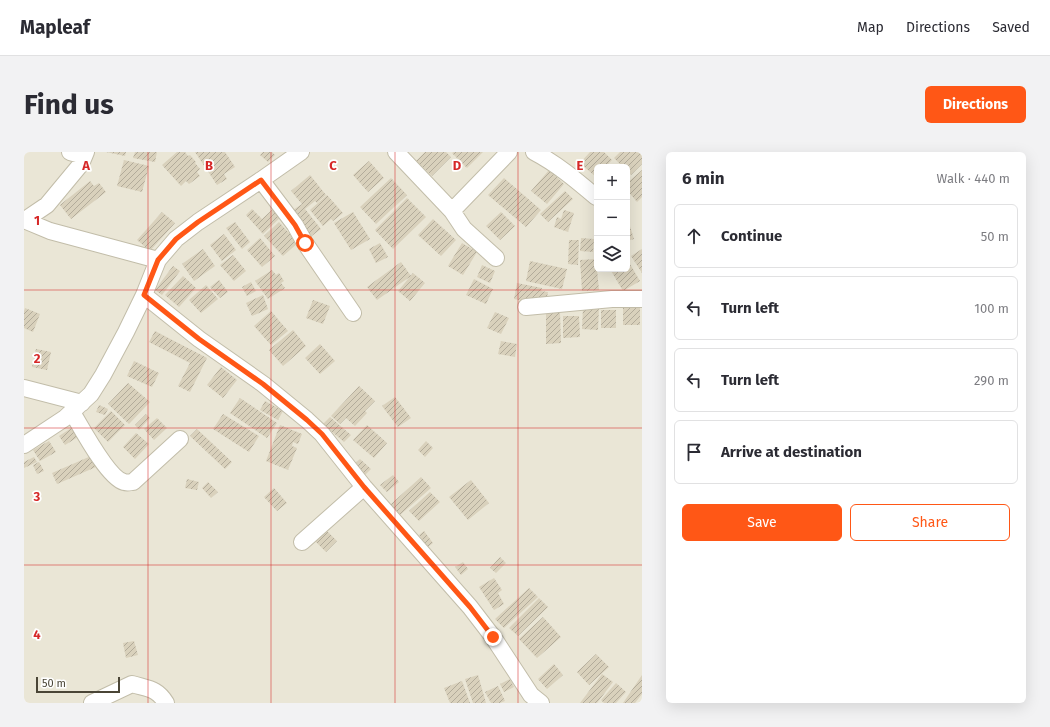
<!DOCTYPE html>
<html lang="en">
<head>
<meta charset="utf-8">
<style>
  body { margin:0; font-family:"Fira Sans",sans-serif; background:#f2f2f3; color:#2b2b33 }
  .controls { position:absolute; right:12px; top:12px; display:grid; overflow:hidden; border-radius:6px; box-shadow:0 4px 16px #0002 }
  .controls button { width:36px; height:36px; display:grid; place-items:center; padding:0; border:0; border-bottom:1px solid #e1e1e2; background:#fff; color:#2b2b33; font:20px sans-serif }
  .scale { position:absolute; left:12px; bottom:10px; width:84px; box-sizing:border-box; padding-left:4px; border:2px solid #4a4536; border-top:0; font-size:11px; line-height:14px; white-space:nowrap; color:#4a4536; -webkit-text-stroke:3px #fff; paint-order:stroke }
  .stop { position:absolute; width:12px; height:12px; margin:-9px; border:3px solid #ff5716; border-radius:50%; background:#fff }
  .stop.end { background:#ff5716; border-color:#fff; box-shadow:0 1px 4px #0008 }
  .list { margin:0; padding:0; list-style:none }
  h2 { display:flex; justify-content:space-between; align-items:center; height:52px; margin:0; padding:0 16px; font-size:17px }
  h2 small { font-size:13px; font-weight:400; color:#7c7c81 }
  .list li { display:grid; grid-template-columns:26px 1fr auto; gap:12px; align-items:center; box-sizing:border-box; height:64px; margin:0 8px 8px; padding:0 8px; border:1px solid #e1e1e2; border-radius:6px }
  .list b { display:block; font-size:15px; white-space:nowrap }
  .list em { font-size:13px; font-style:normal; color:#7c7c81 }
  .actions { display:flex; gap:8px; padding:12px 16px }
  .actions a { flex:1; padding:9px 0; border:1px solid #ff5716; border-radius:6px; text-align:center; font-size:14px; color:#ff5716 }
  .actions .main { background:#ff5716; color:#fff }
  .icon { flex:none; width:22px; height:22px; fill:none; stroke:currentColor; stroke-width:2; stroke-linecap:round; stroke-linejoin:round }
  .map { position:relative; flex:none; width:618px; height:551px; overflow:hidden; border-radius:6px }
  header { display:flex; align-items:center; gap:24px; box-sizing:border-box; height:56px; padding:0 20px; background:#fff; border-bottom:1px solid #e1e1e2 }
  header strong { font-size:19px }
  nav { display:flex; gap:22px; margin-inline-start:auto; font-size:14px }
  .intro { display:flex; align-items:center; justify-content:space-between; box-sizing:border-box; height:96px; padding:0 24px }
  h1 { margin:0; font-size:28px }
  .button { padding:10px 18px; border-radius:6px; background:#ff5716; color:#fff; font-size:14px; font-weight:700 }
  main { display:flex; gap:24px; padding:0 24px }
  aside { flex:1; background:#fff; border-radius:6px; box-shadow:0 4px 16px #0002 }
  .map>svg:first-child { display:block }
</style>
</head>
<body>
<header>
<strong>Mapleaf</strong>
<nav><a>Map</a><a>Directions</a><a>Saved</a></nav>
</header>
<div class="intro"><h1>Find us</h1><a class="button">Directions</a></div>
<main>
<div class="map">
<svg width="618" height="551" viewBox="0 0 618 551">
  <defs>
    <pattern id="building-hatch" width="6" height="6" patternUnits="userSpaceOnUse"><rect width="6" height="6" fill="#d9d1bc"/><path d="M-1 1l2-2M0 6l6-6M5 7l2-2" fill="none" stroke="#b2ab9a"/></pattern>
  </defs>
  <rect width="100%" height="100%" fill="#f6f3e8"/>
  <path fill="#eae6d6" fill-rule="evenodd" d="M0,0H618V551H0ZM573,15H603V117H573Z"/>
  <path fill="url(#building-hatch)" d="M82,0H102L101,4Z
    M111,0H133L131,10L109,6Z
    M153,0H161L164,4L166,3L172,10L171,11L176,17L173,20L176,24L165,32L162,29L157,34L138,13Z
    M171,0H201L211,15L200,22L203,27L193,33Z
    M239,0H248L251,3L244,10L236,3Z
    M401,0H422L427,5L408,24L392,9Z
    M430,0H459L443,16L428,1Z
    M566,0H580L588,8L581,15H573L572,25L556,11Z
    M596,0H615L618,3V12L607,23L603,19V15H599L590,6Z
    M100,8L125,14L118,40L93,34Z
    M345,9L360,26L344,40L329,23Z
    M525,18L540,32L523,52L507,39Z
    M618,18V45L613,50L603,38V31Z
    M286,23L302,43L293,51L291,49L281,57L297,77L285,86L266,60L278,52L267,39Z
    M367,26L383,43L352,72L336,55Z
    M480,26L517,58L502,75L464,43Z
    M66,29L70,34L75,31L82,40L47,67L36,53Z
    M541,39L549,47L524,70L516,62Z
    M303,43L319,61L309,69L307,67L299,74L286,58Z
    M383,46L402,65L369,97L351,78Z
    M251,55L259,63L239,82L222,63L228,57L238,67Z
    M540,58L550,61L544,80L530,75L533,65L537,67Z
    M138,60L151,71L126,99L113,88Z
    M329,60L346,87L327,98L310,71Z
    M477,60L491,74L476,88L462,74Z
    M603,65L610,87L603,89Z
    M409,67L432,88L417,104L394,83Z
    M211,70L226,90L218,97L202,76Z
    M255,70L274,91L259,104L240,84Z
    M200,82L212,98L198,109L186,93Z
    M236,86L251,104L238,115L223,98Z
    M557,86L570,87L569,100L556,99Z
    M545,88H555L554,113L544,112Z
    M356,91L364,105L352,111L345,97Z
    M438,91L453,100L439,123L424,114Z
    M179,97L191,114L170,129L158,112Z
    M618,97V121L607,104Z
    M209,103L222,119L210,129L196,113Z
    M572,107L575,138L558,139L556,108Z
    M603,107L616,129L599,139L586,117H603Z
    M506,109L543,117L538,137L502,129Z
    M377,110L387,124L353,148L343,135Z
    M458,113L471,119L466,131L453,125Z
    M149,114L156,119L138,143L131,138Z
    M248,118L252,123L255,121L260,129L257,131L261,136L244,147L231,129Z
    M389,121L401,131L386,149L374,139Z
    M159,124L172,136L155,155L141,143Z
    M450,127L469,137L462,152L442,143Z
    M195,128L204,140L196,146L186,135Z
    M227,130L232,139L223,144L218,135Z
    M493,131L518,136L517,139L524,140L522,150L515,152L490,147Z
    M182,133L194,147L177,161L165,148Z
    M239,143L244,157L228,164L222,151Z
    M289,148L306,154L299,172L282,166Z
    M559,155H575L574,178L558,177Z
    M599,155H616V173H599Z
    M1,156L16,162L9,180L0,176V159Z
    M577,158H592V176H577Z
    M247,159L264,179L247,193L230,174Z
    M471,160L485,166L477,182L463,176Z
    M522,160H536L537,191L522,192Z
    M539,164H555L556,185L539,186Z
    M269,178L282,194L259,214L245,198Z
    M131,179L183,206L166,240L154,234L166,211L125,190Z
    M477,189L493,192L491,205L474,202Z
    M296,192L311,209L296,222L281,206Z
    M12,197L27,200L23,218L8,215Z
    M110,209L135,221L128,235L103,224Z
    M197,215L213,228L199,246L183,233Z
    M104,231L126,250L105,272L84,252Z
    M335,234L351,249L341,259L343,261L331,274L322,266L316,272L307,264Z
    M371,245L387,266L374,275L358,254Z
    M216,246L253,271L243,286L206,261Z
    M241,249L259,259L254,268L236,258Z
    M75,253L84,257L81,263L72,260Z
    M87,259L101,273L84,290L70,276Z
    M122,262L126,266L115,278L111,273Z
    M199,262L235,284L225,300L189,277Z
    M306,265L327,283L320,290L299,272Z
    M133,266L143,276L130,288L120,277Z
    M52,273L59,282L41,293L35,284Z
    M256,273L278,282L274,292L269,290L268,294L273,296L264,318L242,309Z
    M343,273L363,291L350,306L329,288Z
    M173,277L208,310L201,317L166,284Z
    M112,281L125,292L111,307L99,295Z
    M25,289L32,300L16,309L9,298Z
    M402,289L409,296L401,305L394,298Z
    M67,304L72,315L33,332L28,321Z
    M10,305L13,310L0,316V310Z
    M336,307L347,317L341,323L330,312Z
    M15,310L20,319L13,322L9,313Z
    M369,323L375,330L363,340L356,333Z
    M397,325L407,336L376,363L366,353Z
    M163,327L175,330L173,338L161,336Z
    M447,328L465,351L444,368L425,345Z
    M184,330L194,340L187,346L178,336Z
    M250,336L263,351L253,359L240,345Z
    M406,340L416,350L395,369L385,359Z
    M302,378L313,389L302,400L291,389Z
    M400,379L409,391L404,395L395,383Z
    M476,405L482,411L472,421L466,416Z
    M439,410L444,417L437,423L431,415Z
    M470,426L478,438L474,441L480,452L470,458L455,435Z
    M505,436L514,445L480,476L471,467Z
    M515,446L524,455L494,484L485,476Z
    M519,465L537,485L513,506L495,487Z
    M110,489L114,503L102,506L99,491Z
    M572,502L585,515L565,533L553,520Z
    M530,512L539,523L523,537L514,527Z
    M578,522L589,530L573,551H556Z
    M454,523L462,551H449L441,527Z
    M618,523V542L611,551H599Z
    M486,527L490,535L480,540L476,532Z
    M438,529L446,551H426L420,536Z
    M592,531L602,540L592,551H580L577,548Z
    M474,534L481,549L476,551H467L461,540Z"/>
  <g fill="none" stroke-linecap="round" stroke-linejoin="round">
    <defs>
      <path id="minor" d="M46,0L60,4
        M372,0L428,59L440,77L472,106
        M510,0C533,12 552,28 572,45
        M237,28L271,73L281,91L329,161
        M428,59L485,0
        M0,68L26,79L134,108
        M1,68L23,53L57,12L62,0
        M120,143L175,187L239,232L283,268L298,282L340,335L446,455L469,485L507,543L517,551
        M502,155L588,147H618
        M0,236L58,251
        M48,260C57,275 84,326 100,330C103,331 107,330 109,330L156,287
        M0,293L41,266L67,242L79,223L102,180L120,143L134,108L152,87L174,70L237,28L277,0
        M278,390L340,335
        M68,551L108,532C124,537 133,536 142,551"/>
    </defs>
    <use href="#minor" stroke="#c2bda9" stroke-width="18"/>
    <use href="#minor" stroke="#fff" stroke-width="16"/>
  </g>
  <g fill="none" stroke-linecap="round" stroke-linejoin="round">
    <path stroke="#ff5716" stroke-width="5" d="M281,91L271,73L237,28L174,70L152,87L134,108L120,143L175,187L239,232L283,268L298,282L340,335L446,455L469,485"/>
  </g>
  <path fill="none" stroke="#d62828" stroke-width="1" stroke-opacity="0.55" d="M124,0V551M247,0V551M371,0V551M494,0V551M0,138H618M0,276H618M0,413H618"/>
  <g font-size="13" text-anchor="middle" font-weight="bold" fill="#d62828" stroke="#fff" stroke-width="3.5" stroke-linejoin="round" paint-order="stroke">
    <text x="62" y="18">A</text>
    <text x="185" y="18">B</text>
    <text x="309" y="18">C</text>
    <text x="433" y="18">D</text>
    <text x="556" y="18">E</text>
    <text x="13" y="73">1</text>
    <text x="13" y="211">2</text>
    <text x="13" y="349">3</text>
    <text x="13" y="487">4</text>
  </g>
</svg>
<div class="controls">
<button>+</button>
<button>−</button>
<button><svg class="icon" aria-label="layers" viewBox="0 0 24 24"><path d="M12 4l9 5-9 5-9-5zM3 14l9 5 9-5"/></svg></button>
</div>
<div class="scale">50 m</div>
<div class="stop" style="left:281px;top:91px"></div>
<div class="stop end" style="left:469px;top:485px"></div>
</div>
<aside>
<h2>6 min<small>Walk · 440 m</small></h2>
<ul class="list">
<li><svg class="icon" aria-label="ahead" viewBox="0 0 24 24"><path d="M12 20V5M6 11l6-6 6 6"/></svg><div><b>Continue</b></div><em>50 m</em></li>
<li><svg class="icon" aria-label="left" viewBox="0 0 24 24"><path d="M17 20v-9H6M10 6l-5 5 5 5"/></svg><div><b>Turn left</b></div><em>100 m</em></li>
<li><svg class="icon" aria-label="left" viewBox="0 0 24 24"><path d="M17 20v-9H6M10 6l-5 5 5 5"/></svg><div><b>Turn left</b></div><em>290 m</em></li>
<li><svg class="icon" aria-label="arrive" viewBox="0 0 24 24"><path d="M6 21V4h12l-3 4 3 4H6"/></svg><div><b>Arrive at destination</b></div></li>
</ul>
<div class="actions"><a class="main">Save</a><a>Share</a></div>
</aside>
</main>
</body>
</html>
